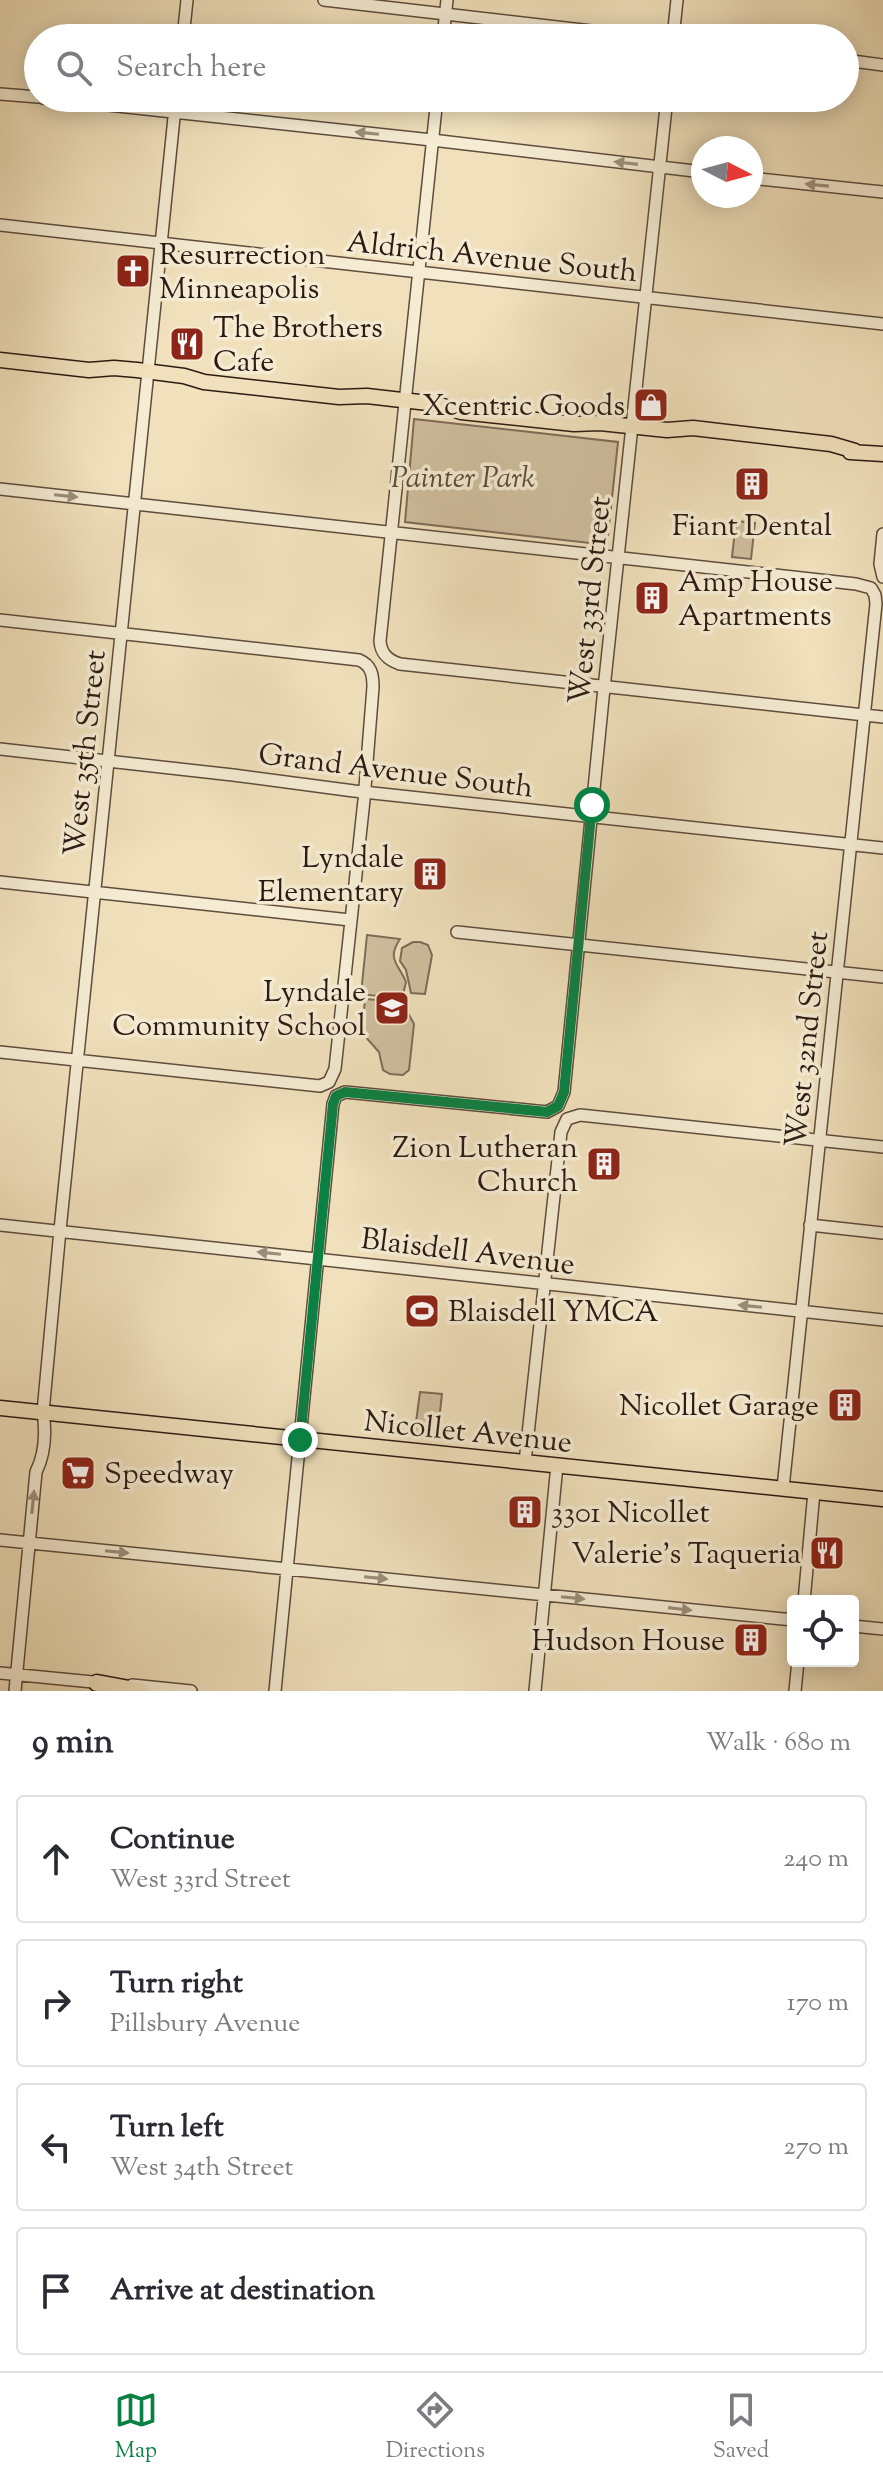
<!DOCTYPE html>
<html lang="en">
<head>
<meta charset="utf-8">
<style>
  body { margin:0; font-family:"Sorts Mill Goudy",serif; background:#f2f2f3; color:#2b2b33 }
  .controls { position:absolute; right:24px; bottom:24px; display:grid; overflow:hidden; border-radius:8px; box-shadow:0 4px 20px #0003 }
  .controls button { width:72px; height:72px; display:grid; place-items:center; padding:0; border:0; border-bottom:2px solid #e1e1e2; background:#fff; color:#2b2b33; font:40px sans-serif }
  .compass { position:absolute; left:691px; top:136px; width:72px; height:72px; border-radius:50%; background:#fff; box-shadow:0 4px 20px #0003; rotate:96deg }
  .stop { position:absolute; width:24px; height:24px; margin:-18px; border:6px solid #0b8043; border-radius:50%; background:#fff }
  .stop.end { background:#0b8043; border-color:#fff; box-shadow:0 2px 8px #0008 }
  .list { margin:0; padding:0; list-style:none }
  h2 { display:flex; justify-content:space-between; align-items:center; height:104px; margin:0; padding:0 32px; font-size:34px }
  h2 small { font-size:26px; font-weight:400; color:#7c7c81 }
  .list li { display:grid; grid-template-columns:52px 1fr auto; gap:24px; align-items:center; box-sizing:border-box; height:128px; margin:0 16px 16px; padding:0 16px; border:2px solid #e1e1e2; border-radius:8px }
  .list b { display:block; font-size:30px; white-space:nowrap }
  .list p { margin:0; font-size:26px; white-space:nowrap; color:#7c7c81 }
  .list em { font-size:26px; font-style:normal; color:#7c7c81 }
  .icon { flex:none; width:44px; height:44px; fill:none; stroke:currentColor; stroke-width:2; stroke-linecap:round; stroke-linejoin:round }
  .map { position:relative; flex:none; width:883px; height:1691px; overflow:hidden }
  .search { position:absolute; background:#fff; box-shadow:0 4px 20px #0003; left:24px; right:24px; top:24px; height:88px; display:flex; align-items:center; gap:20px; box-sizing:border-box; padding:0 28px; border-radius:44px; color:#7c7c81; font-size:30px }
  .sheet { height:680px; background:#fff }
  nav { display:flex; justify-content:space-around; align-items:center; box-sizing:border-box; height:112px; border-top:2px solid #e1e1e2; background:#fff; font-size:22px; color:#7c7c81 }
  nav a { display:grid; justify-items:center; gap:4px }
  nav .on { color:#0b8043 }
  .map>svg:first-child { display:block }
</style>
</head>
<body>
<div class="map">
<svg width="883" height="1691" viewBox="0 0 883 1691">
  <rect width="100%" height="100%" fill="#f0e1bc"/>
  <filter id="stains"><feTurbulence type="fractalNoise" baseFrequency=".0025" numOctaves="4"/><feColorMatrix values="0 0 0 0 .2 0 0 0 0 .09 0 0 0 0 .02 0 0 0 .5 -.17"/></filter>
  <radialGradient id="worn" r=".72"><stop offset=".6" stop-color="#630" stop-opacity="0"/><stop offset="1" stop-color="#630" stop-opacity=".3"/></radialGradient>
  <path fill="#cfbf9f" stroke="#7e6c59" stroke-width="2" d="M414,419L618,442L607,545L405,522Z
    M736,521L755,523L751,559L732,557Z
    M367,935L400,939C386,960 399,964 406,982L402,999L361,994Z
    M413,942H420L428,945L432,955L425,994L411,993L406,970L400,961L402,948Z
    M365,999L402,1002L414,1024L409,1070L403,1075L390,1074L383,1070L379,1052L362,1033Z
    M420,1392L442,1394L437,1439L414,1437Z"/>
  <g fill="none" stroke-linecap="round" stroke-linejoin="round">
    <defs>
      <path id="minor" d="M324,0L652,38
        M183,38L187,0
        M443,38L447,0
        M673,38L677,0
        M845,60L883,65
        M0,94L38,97
        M43,98L432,140L703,172
        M437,98L380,641C381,654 388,660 400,664L883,717
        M751,178L883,192
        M0,225L883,324
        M0,489L856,584L871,588L875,595L876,604L783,1488
        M883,534L880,564L883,577
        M0,620L359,660C371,665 373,674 373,687L364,800L335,1069L329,1082L320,1086L0,1052
        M0,749L233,775L354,791L883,848
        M0,882L350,920
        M457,932L883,977
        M0,1225L883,1320
        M810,1225L883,1233
        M525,1462L561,1132L567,1119L580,1115L883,1147
        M0,1540L793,1620
        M804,1601L814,1492
        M853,1626L883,1629
        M0,1673L103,1683
        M132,1685L191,1691
        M15,1691L36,1472C45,1454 46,1432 43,1412L60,1230L176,98
        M275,1691L333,1104L336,1096L345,1092L547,1112L558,1106L564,1092L603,698L667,98
        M535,1691L557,1465
        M795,1691L798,1661"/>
      <path id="major" d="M0,360L89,370L114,368L137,370L184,376L204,382L339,397L367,396L393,399L437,404L461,412L574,424L600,423L667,430L693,428L831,444L855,451
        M850,452L883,454
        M0,1408L883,1499"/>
      <path id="highway" d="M97,1683L140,1691"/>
    </defs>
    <use href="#minor" stroke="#5e4c3d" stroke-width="14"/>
    <use href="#major" stroke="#2d1a13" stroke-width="17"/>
    <use href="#highway" stroke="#2d1a13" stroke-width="19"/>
    <use href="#minor" stroke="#f5ecd3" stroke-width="11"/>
    <use href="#major" stroke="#f0e1bc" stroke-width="14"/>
    <use href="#highway" stroke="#f0e1bc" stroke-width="16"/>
  </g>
  <defs><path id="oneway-solid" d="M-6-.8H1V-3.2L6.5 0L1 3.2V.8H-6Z" transform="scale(2)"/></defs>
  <g fill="#9b8e7d">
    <use href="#oneway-solid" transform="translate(367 133) rotate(-174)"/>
    <use href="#oneway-solid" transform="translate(626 163) rotate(-173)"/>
    <use href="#oneway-solid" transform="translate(817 185) rotate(-175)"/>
    <use href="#oneway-solid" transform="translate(66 496) rotate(6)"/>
    <use href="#oneway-solid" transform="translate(269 1253) rotate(-174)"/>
    <use href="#oneway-solid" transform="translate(750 1306) rotate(-174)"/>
    <use href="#oneway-solid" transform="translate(33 1502) rotate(-84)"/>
    <use href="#oneway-solid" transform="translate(117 1552) rotate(6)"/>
    <use href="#oneway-solid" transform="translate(376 1578) rotate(6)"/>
    <use href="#oneway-solid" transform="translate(573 1598) rotate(6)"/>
    <use href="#oneway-solid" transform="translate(680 1609) rotate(7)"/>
  </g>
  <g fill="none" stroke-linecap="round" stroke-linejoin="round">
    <path stroke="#0b8043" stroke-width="10" d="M300,1440L333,1104L336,1096L345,1092L547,1112L558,1106L564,1092L592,805"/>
  </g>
  <defs>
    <symbol id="church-square" viewBox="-11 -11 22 22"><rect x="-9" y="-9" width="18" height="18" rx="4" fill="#8f2418" stroke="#f5ecd3"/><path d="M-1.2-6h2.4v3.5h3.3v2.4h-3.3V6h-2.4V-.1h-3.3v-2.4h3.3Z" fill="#fff"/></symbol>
    <symbol id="restaurant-square" viewBox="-11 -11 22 22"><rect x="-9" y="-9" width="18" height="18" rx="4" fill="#8f2418" stroke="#f5ecd3"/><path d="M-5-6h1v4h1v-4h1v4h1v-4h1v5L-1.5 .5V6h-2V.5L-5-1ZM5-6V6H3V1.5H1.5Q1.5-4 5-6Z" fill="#fff"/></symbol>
    <symbol id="shop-square" viewBox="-11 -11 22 22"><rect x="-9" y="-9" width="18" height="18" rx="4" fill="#8f2418" stroke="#f5ecd3"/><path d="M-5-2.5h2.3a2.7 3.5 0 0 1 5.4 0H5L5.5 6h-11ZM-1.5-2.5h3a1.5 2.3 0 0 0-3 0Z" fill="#fff"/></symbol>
    <symbol id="building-square" viewBox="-11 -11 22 22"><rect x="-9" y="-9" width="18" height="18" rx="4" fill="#8f2418" stroke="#f5ecd3"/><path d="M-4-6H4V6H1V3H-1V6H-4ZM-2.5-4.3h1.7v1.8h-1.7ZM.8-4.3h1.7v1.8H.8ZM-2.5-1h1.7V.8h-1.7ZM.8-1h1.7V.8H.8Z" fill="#fff"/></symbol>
    <symbol id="school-square" viewBox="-11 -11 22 22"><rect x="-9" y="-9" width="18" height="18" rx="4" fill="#8f2418" stroke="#f5ecd3"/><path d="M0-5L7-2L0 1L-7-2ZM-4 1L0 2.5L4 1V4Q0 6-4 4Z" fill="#fff"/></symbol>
    <symbol id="stadium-square" viewBox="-11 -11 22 22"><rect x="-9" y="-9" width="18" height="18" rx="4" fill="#8f2418" stroke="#f5ecd3"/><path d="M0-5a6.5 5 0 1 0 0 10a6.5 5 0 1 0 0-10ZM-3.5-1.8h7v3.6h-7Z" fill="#fff"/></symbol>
    <symbol id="supermarket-square" viewBox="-11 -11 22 22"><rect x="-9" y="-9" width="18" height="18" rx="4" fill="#8f2418" stroke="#f5ecd3"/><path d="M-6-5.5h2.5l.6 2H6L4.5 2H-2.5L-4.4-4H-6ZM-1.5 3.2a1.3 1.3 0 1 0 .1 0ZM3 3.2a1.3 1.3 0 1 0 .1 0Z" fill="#fff"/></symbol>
  </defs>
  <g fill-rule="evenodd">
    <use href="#church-square" x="113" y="251" width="40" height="40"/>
    <use href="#restaurant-square" x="167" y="324" width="40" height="40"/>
    <use href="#shop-square" x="631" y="385" width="40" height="40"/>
    <use href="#building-square" x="732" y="464" width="40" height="40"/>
    <use href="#building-square" x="632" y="578" width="40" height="40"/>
    <use href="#building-square" x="410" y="854" width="40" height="40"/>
    <use href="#school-square" x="372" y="988" width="40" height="40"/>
    <use href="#building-square" x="584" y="1144" width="40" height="40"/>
    <use href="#stadium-square" x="402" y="1291" width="40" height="40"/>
    <use href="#building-square" x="825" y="1385" width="40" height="40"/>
    <use href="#supermarket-square" x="58" y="1453" width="40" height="40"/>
    <use href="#building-square" x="505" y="1492" width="40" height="40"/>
    <use href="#restaurant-square" x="807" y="1533" width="40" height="40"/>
    <use href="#building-square" x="731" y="1620" width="40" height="40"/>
  </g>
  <g text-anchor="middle" stroke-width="7" stroke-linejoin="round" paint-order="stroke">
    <g font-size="30" fill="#2d1a13" stroke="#f5ecd3" text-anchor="end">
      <text x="159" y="264" text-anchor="start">Resurrection<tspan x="159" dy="34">Minneapolis</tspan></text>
      <text x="213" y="337" text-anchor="start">The Brothers<tspan x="213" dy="34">Cafe</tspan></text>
      <text x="625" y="415">Xcentric Goods</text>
      <text x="752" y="535" text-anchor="middle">Fiant Dental</text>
      <text x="678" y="591" text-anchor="start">Amp House<tspan x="678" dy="34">Apartments</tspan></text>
      <text x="404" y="867">Lyndale<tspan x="404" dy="34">Elementary</tspan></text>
      <text x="366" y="1001">Lyndale<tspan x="366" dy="34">Community School</tspan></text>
      <text x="578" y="1157">Zion Lutheran<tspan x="578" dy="34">Church</tspan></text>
      <text x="448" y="1321" text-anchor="start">Blaisdell YMCA</text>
      <text x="819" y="1415">Nicollet Garage</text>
      <text x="104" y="1483" text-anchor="start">Speedway</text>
      <text x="551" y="1522" text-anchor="start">3301 Nicollet</text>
      <text x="801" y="1563">Valerie's Taqueria</text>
      <text x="725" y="1650">Hudson House</text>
    </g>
    <g font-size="30" fill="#2d1a13" stroke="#f5ecd3">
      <text transform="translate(492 256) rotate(6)" y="10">Aldrich Avenue South</text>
      <text transform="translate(589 600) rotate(-84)" y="10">West 33rd Street</text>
      <text transform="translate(84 753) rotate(-84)" y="10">West 35th Street</text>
      <text transform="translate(396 770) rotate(7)" y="10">Grand Avenue South</text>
      <text transform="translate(806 1039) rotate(-84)" y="10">West 32nd Street</text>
      <text transform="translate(468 1251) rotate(7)" y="10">Blaisdell Avenue</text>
      <text transform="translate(468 1431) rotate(6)" y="10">Nicollet Avenue</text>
    </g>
    <g font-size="30" font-style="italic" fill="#5e4c3d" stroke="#f5ecd3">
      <text x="463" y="487">Painter Park</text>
    </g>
  </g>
  <rect width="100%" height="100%" filter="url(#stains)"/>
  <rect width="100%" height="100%" fill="url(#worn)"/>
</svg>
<div class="controls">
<button><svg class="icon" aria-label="locate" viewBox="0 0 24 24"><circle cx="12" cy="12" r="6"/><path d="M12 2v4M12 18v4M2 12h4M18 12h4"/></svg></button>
</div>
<svg class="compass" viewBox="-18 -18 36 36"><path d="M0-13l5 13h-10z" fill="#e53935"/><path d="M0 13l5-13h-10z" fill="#7c7c81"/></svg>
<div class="stop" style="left:592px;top:805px"></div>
<div class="stop end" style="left:300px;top:1440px"></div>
<div class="search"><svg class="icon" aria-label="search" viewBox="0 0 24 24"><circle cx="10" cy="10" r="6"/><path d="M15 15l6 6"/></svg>Search here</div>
</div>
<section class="sheet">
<h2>9 min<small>Walk · 680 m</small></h2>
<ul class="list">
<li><svg class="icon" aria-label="ahead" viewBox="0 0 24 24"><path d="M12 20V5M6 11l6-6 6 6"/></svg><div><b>Continue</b><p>West 33rd Street</p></div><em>240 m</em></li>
<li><svg class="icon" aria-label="right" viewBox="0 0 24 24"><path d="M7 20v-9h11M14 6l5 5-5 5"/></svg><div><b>Turn right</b><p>Pillsbury Avenue</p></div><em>170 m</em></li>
<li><svg class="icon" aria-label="left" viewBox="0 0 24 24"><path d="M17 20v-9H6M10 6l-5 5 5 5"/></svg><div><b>Turn left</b><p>West 34th Street</p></div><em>270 m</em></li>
<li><svg class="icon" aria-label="arrive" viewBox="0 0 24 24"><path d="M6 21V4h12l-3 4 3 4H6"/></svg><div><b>Arrive at destination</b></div></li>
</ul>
</section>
<nav>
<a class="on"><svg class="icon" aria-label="map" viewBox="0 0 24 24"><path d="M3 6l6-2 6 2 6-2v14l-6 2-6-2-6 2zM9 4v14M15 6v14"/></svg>Map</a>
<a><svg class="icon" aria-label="directions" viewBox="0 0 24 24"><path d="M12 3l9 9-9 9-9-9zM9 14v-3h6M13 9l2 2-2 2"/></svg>Directions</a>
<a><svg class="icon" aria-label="saved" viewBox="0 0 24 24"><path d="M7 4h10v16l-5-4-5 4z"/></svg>Saved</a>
</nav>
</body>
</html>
